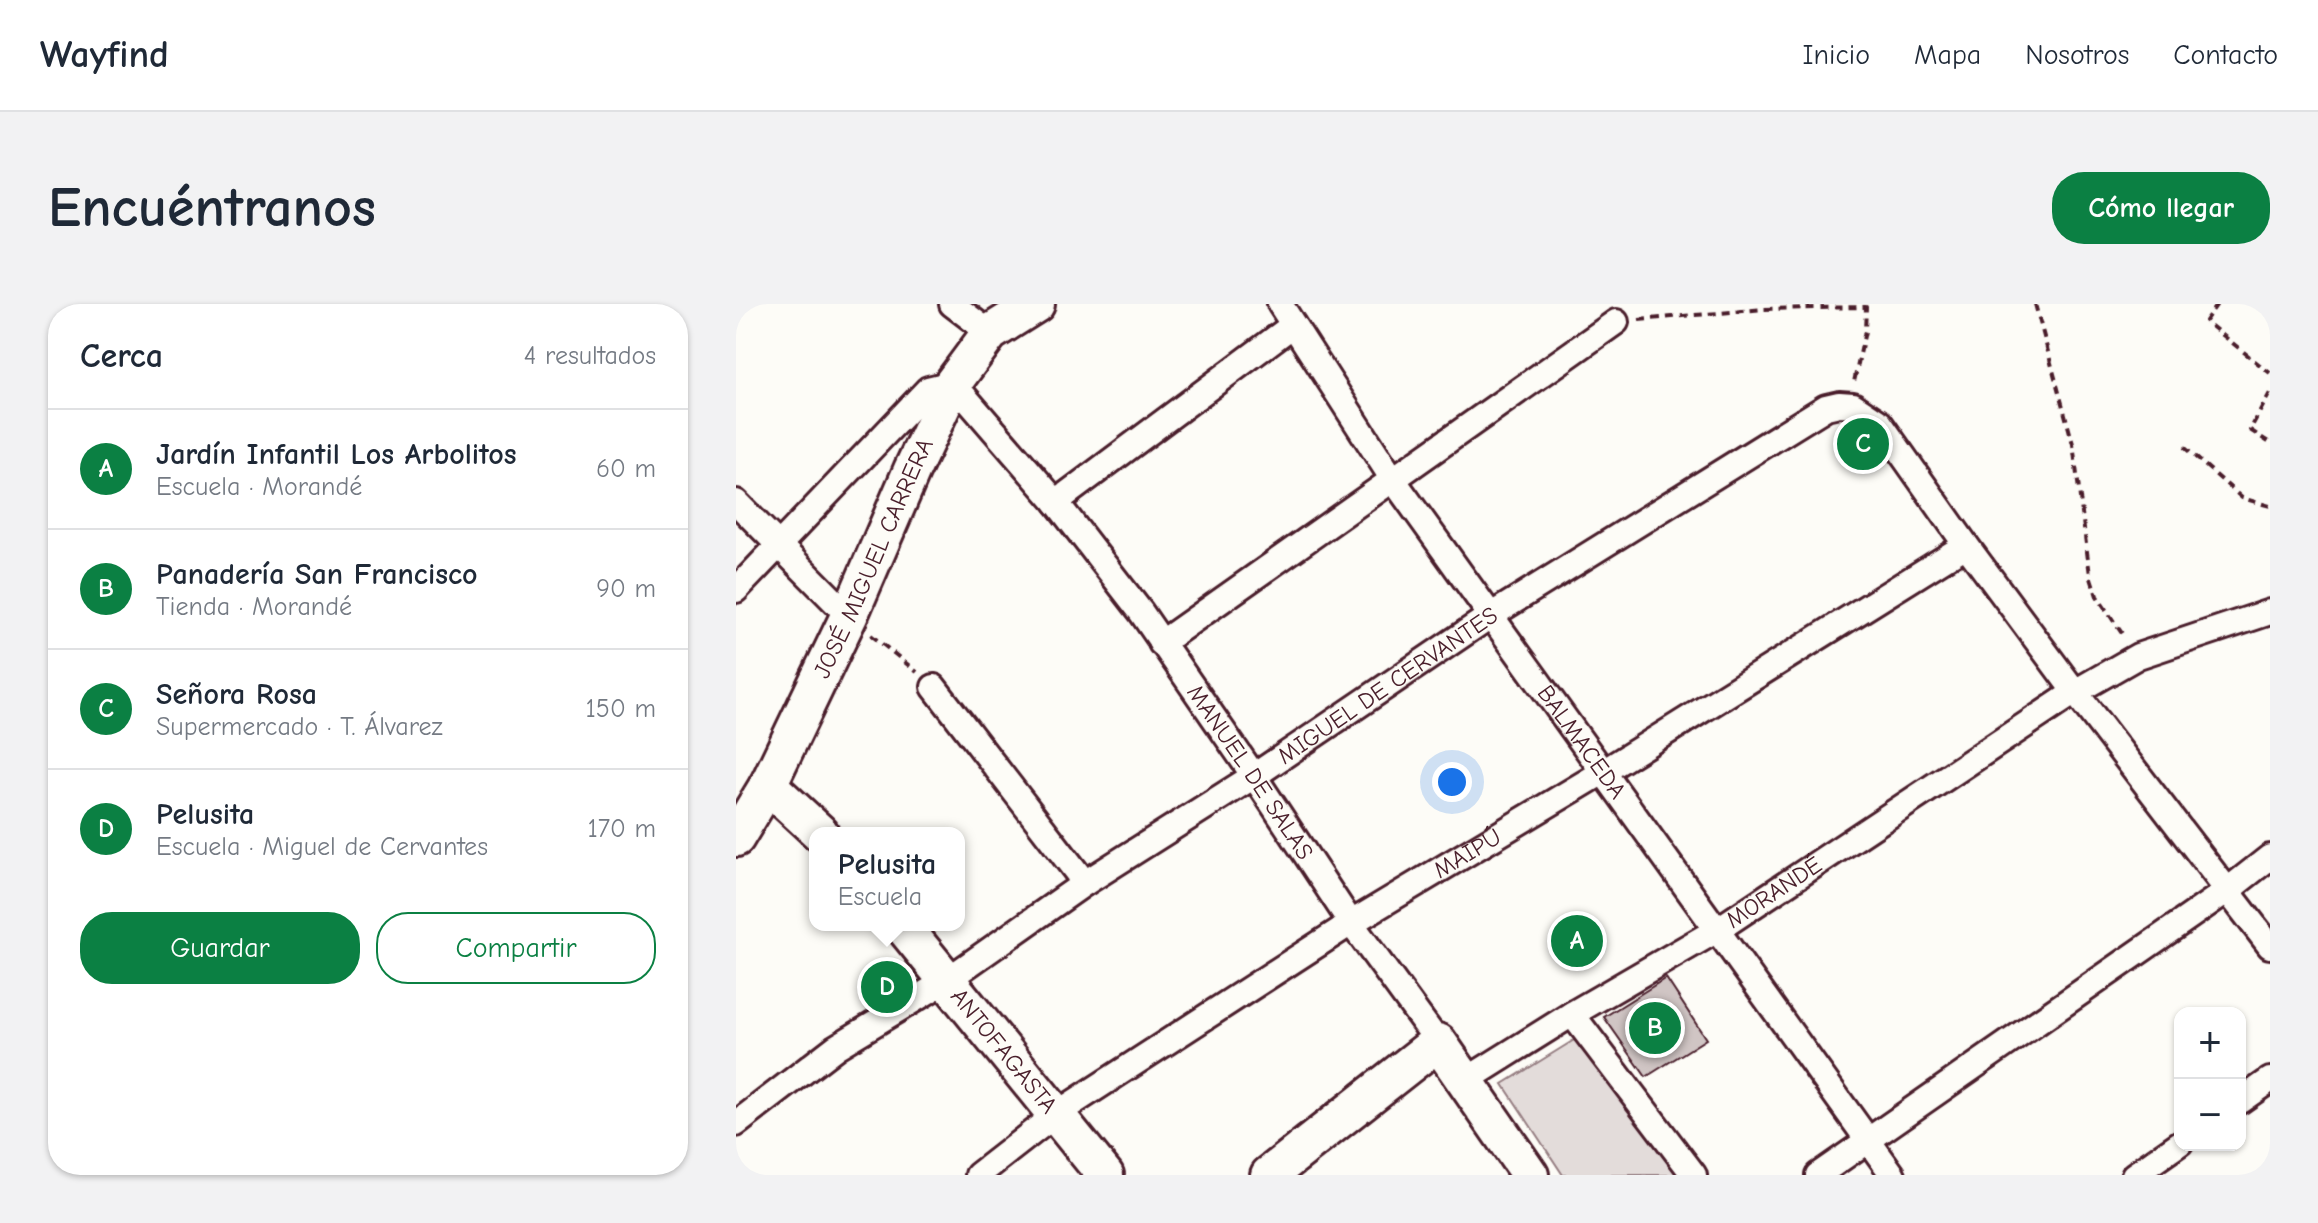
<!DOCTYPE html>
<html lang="es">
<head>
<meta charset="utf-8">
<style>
  body { margin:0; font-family:"Comic Neue",sans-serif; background:#f2f2f3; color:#1f2937 }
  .controls { position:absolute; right:24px; bottom:24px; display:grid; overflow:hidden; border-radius:16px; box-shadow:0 2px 6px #0004 }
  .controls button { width:72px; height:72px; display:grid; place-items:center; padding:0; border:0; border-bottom:2px solid #e0e1e3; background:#fff; color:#1f2937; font:40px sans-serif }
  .you { position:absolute; left:716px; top:478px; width:28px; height:28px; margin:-20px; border:6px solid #fff; border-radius:50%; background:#1a73e8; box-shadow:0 0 0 12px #1a73e833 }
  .badge { display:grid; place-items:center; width:52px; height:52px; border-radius:50%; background:#0b8043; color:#fff; font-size:26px; font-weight:700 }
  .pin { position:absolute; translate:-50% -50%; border:4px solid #fff; box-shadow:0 2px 8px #0006 }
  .popup { position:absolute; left:73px; top:523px; width:156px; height:104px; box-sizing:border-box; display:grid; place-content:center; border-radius:16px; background:#fff; filter:drop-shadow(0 2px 6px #0005); font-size:26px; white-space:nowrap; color:#747a83 }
  .popup b { font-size:30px; color:#1f2937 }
  .popup::after { content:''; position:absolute; left:50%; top:100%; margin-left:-16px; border:16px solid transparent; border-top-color:#fff }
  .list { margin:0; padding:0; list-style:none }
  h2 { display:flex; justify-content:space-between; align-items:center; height:104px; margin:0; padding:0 32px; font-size:34px }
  h2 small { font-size:26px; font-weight:400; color:#747a83 }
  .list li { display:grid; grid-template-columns:52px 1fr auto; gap:24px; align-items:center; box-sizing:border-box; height:120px; padding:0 32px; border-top:2px solid #e0e1e3 }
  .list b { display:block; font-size:30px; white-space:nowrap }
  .list p { margin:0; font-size:26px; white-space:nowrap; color:#747a83 }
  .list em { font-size:26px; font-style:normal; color:#747a83 }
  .actions { display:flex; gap:16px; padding:24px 32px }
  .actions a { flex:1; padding:18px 0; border:2px solid #0b8043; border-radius:32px; text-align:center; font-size:28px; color:#0b8043 }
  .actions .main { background:#0b8043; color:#fff }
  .map { position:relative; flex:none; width:1534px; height:871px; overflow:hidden; border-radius:32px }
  header { display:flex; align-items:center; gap:48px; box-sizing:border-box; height:112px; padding:0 40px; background:#fff; border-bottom:2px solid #e0e1e3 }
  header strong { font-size:38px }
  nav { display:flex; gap:44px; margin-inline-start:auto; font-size:28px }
  .intro { display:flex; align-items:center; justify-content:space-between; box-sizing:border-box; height:192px; padding:0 48px }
  h1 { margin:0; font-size:56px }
  .button { padding:20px 36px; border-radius:32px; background:#0b8043; color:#fff; font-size:28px; font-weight:700 }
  main { display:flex; gap:48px; padding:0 48px }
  aside { flex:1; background:#fff; border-radius:32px; box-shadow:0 2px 6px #0004 }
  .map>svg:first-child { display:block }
</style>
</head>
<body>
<header>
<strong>Wayfind</strong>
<nav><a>Inicio</a><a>Mapa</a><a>Nosotros</a><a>Contacto</a></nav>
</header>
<div class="intro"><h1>Encuéntranos</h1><a class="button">Cómo llegar</a></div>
<main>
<aside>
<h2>Cerca<small>4 resultados</small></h2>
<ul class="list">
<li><span class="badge">A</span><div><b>Jardín Infantil Los Arbolitos</b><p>Escuela · Morandé</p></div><em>60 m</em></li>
<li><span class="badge">B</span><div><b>Panadería San Francisco</b><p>Tienda · Morandé</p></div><em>90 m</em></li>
<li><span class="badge">C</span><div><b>Señora Rosa</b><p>Supermercado · T. Álvarez</p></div><em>150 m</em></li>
<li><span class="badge">D</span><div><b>Pelusita</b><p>Escuela · Miguel de Cervantes</p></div><em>170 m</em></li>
</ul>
<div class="actions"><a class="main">Guardar</a><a>Compartir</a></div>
</aside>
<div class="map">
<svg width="1534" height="871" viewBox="0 0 1534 871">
  <rect width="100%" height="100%" fill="#fdfcf7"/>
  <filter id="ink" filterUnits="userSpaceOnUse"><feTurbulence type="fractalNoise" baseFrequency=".0125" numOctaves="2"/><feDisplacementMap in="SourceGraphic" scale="16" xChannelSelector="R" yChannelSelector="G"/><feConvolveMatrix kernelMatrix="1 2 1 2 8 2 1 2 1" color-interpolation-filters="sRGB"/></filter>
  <g filter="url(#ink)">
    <path fill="#e3dcda" stroke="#967e82" stroke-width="2" d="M843,733L951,871H827L767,780Z"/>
    <path fill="#d0c5c4" stroke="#4a1f2b" stroke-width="2" d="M1127,117L1148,148L1126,163L1106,132Z
      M930,674L970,735L910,773L868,713Z"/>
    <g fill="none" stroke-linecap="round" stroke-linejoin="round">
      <defs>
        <g id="street">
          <path d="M216,0L254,29"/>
          <path id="s1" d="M544,0L656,174L1157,871"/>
          <path d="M0,198L113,312"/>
          <path d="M320,198L557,21"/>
          <path id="s2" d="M0,286L192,85L217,79L320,198L405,308L518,472L615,619L702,738"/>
          <path d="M425,339L880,18"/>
          <path d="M198,383L349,579"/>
          <path d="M836,710L958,871"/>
          <path id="s3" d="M729,777L836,710L981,626L1339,388L1402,352L1534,308"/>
          <path d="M1504,797L1534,776"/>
          <path id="s4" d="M0,820L100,743L211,676L349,579L518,472L754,312L1090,103L1103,100L1117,101L1144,119L1230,241L1339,388L1534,642"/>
          <path id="s5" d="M242,871L320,810L615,619L867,468L1230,241"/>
          <path d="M1082,871L1492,586L1534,553"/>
          <path d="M1398,871L1444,839"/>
        </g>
        <g id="secondary">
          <path d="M32,481L84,529"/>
          <path id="s6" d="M0,534L32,481L113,312L176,166L217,79L254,29L300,0"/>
          <path id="s7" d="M166,621L369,871"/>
          <path d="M533,871L702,738L794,871"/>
        </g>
      </defs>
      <use href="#street" stroke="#4a1f2b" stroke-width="30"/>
      <use href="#secondary" stroke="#4a1f2b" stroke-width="42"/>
      <path stroke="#4a1f2b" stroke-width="4" stroke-dasharray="8 6" stroke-linecap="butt" d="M1299,0L1337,140L1354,271L1361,292L1389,334
        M1481,0L1469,17L1534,69
        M903,16L1028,5L1130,3L1129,27L1118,78
        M1534,89L1514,126L1534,139
        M1448,143L1506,194L1534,202
        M135,331L181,368"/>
      <use href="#street" stroke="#fdfcf7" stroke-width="24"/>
      <use href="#secondary" stroke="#fdfcf7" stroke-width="36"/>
    </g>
  </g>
  <g text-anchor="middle" stroke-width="8" stroke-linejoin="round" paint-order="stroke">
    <g font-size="24" fill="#4a1f2b" stroke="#fdfcf7">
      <text dy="8" stroke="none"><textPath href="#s6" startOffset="312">JOSÉ MIGUEL CARRERA</textPath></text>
      <text dy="8" stroke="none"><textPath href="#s4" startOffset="786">MIGUEL DE CERVANTES</textPath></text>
      <text dy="8" stroke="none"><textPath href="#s1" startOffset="532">BALMACEDA</textPath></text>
      <text dy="8" stroke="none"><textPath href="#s2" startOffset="794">MANUEL DE SALAS</textPath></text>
      <text dy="8" stroke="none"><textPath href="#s5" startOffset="586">MAIPÚ</textPath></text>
      <text dy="8" stroke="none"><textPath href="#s3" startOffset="362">MORANDÉ</textPath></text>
      <text dy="8" stroke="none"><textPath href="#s7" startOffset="162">ANTOFAGASTA</textPath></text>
    </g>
  </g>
</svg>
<div class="controls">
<button>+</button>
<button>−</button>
</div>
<div class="you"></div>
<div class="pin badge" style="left:841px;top:637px">A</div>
<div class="pin badge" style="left:919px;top:724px">B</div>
<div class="pin badge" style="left:1127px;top:140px">C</div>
<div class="pin badge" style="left:151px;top:683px">D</div>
<div class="popup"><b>Pelusita</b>Escuela</div>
</div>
</main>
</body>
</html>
